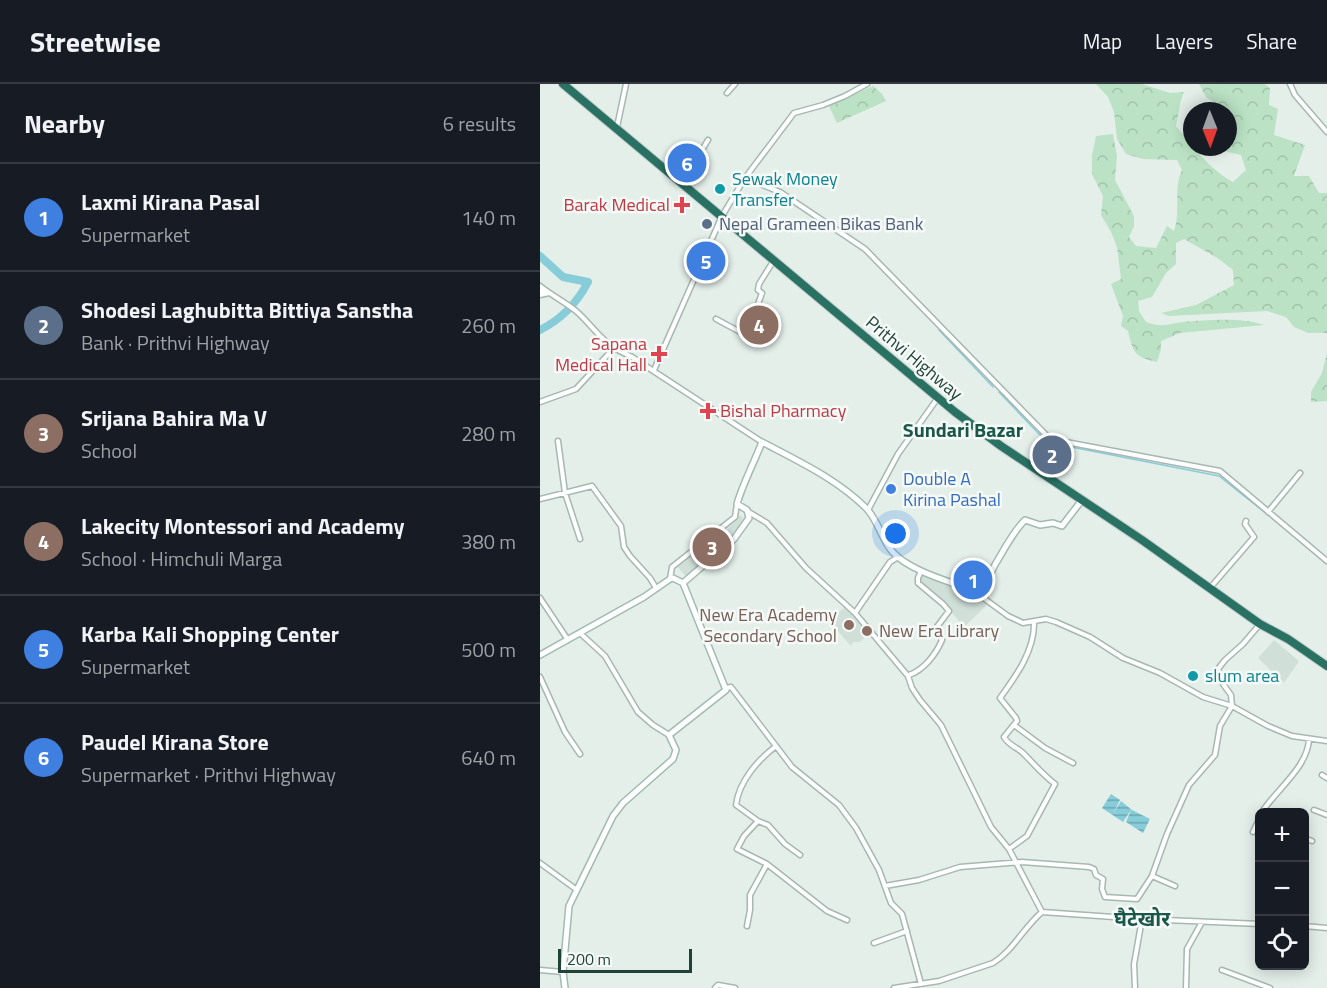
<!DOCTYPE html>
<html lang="en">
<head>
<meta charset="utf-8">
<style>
  body { margin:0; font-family:"Titillium Web","Noto Sans Devanagari",sans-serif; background:#242831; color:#f1f3f6 }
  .controls { position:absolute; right:18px; bottom:18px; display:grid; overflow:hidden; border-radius:9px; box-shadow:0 3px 15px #0003 }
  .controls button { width:54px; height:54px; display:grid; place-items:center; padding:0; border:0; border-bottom:2px solid #363941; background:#171b24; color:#f1f3f6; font:30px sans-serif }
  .compass { position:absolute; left:643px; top:18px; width:54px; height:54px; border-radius:50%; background:#171b24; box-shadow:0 3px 15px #0003; rotate:179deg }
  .scale { position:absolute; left:18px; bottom:15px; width:134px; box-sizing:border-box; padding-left:6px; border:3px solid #214239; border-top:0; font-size:16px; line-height:21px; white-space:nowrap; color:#214239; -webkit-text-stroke:4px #f5faf8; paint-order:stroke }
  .you { position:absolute; left:356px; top:450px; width:21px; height:21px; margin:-15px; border:4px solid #fff; border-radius:50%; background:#1a73e8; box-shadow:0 0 0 9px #1a73e833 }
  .badge { display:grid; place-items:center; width:39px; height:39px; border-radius:50%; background:#1a73e8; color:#fff; font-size:20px; font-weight:700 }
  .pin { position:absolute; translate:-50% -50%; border:3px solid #fff; box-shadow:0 2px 6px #0006 }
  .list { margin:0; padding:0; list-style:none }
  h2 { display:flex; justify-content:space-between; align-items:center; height:78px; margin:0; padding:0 24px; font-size:26px }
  h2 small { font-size:20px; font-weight:400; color:#9ea1a6 }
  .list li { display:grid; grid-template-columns:39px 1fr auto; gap:18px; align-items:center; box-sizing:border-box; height:108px; padding:0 24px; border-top:2px solid #363941 }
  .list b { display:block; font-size:22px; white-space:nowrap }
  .list p { margin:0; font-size:20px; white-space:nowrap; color:#9ea1a6 }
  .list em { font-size:20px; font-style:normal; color:#9ea1a6 }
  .icon { flex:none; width:33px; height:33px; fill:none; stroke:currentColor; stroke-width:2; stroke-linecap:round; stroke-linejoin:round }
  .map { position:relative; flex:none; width:787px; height:904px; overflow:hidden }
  header { display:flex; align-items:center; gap:36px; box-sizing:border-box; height:84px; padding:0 30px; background:#171b24; border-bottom:2px solid #363941 }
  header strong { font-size:28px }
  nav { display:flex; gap:33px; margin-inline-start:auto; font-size:21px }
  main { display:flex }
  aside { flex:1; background:#171b24 }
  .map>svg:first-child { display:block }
</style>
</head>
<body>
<header>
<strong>Streetwise</strong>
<nav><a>Map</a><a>Layers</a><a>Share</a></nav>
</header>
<main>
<aside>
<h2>Nearby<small>6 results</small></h2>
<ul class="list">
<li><span class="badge" style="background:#3f7fe0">1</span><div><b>Laxmi Kirana Pasal</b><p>Supermarket</p></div><em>140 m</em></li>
<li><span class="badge" style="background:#5c6f8a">2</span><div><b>Shodesi Laghubitta Bittiya Sanstha</b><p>Bank · Prithvi Highway</p></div><em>260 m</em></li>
<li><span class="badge" style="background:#8d6e63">3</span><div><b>Srijana Bahira Ma V</b><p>School</p></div><em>280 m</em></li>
<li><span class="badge" style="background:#8d6e63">4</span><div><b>Lakecity Montessori and Academy</b><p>School · Himchuli Marga</p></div><em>380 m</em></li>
<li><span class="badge" style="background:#3f7fe0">5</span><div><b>Karba Kali Shopping Center</b><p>Supermarket</p></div><em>500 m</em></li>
<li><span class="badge" style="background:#3f7fe0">6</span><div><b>Paudel Kirana Store</b><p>Supermarket · Prithvi Highway</p></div><em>640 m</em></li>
</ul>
</aside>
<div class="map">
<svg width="787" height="904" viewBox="0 0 787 904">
  <defs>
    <pattern id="forest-crowns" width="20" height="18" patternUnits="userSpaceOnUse" patternTransform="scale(1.5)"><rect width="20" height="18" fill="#bbe2c5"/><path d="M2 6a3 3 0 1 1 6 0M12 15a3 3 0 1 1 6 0" fill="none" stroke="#a0c3aa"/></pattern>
    <pattern id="water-rules" width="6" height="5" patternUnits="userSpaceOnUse" patternTransform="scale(1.5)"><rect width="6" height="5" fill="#87ccd9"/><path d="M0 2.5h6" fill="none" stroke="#6ea7b1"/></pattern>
  </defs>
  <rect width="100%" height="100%" fill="#e4efea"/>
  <path fill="#d1dfd9" d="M214,232L231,240L225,252L207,243Z
    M200,431L206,437L204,440L188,458L167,474L148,495L138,483L178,450L184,449Z
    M383,489L407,500L437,511L448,520L424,543L403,518L380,499L379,495Z
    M304,524L318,533L331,547L320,558H313L311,562L288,536Z
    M734,556L759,577L744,599L718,574Z"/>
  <path fill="url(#forest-crowns)" d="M556,0H602L630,9L644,8L641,16L636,42C654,63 668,84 693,98L706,86L701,71L679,66L680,63H688V27H681L679,22L666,13L659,0H725L730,4L729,21L738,25L734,51L765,61L754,92H769L779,109H787V249H768L754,243L746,233L727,227L629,232L621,229L656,221L694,201L693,186L679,175L644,155L636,159V180L626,189L612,213L598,217L599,227L606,238C624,244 626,240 643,238C667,236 702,233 724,241L640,249L621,257V265L617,278C595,273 593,269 588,247L581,242L583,232L571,200L581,195L577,163L571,148L561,131L563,112L552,90V71L556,52L573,50L577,72L575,96L594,132V142L589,153L596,162L616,164L627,142L634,147C641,128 633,104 642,86L637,76L603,75L586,70L577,55L574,28L568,13Z
    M333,2L342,10L346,17L297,39L289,22Z
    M787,269V317L771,318V308L782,289Z"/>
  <path fill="url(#water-rules)" d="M571,710L580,716L573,730L581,717L592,726L610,735L603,749L586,738L591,726L583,738L562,724Z"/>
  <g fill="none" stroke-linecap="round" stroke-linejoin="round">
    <path stroke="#87ccd9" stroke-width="1.5" d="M399,246L453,303
      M459,308L499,350L511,359L679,392L747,446"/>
    <path stroke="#87ccd9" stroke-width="8" d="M0,172L23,193L48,198C37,219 22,235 0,246"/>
    <defs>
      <path id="street" d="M750,0L755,11L787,48
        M187,9L195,0
        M77,43L86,0
        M205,94L240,108L325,165L510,355L680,387L787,477
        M142,99L168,56
        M0,202C11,211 25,218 36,227C50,239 58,253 74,264
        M0,207L9,209L0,211
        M176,235L202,249
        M226,257L202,249L218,220L222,209L218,206L219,200L234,176
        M114,286L182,132L205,94L254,29L283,21L305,12L327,0
        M0,318L36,305L74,264L92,273L222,358
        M18,357L25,409L40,455
        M0,415L52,402L81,442L84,463L90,472L110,494L116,504
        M328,426L358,370L397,315
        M207,427L227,439L266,484L315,529L368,592L372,604L380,616L401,641L451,743L469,765L502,828
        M728,428L760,389
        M130,495L132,483L195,433L197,420
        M670,504L714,453L705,440L706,437
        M434,507L468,532L483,539L506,535L516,538L550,553L583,574L620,589L663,613L692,622L728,642L752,652L787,657
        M0,514L28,556
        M315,529L350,478L358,473
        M40,549L65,572L98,628L113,641L129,651
        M369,591C384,586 396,570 402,556L396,544L409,527L403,520L378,499V494L381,487
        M0,593L25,648L40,670
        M186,604L191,603L252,683L299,721L316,744L339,786L351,819L362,830L381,900
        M474,641L505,664L533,679
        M782,691L787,694
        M774,726L787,731
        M722,728C736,706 768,683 769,655
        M218,737L228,741L245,760L260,771
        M713,748L720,733
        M764,754L772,757
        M469,765L487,752L515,700C502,690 494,680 483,669C477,663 468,661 464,653L477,637L476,634L460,614C476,592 495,566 494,538
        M0,779L37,806
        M227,780L287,827L307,836
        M612,792L635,802
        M345,802L379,796L420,783L482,778L549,783L554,785L556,791L563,795L562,805L565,813L597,815L612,792L627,750L649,701L675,671L680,642L692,622L691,611L683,600L678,585L685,576L703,560L720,540
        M207,842L210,826V811L227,780L197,765L204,752L218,737L196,721C199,697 218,676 236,662
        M764,842L787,844
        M334,859L367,847
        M0,886L23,888
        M682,886L730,904
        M175,904L178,901L195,904
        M354,904L399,897L453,879C473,867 484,843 502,828L602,835L720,840
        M595,904L594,880L602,835
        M646,904L647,865L662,838"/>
      <path id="secondary" d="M0,571L104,513L130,495L133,494L143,499L194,455L209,434L207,426L197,420C203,399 214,379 222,358C258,377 297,395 326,424C340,438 342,461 359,474C380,490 409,497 434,507C450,500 448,492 456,479C465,464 473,448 485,436L500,441L513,439L522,442L542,416
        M25,904L23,888L29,822L73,732L83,719L133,675L136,666L129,651L186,606L143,499"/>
      <path id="highway" d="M23,0L415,328L461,362L602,456L720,540L748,555L787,582"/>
    </defs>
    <use href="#street" stroke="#a6b8b1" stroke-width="7"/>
    <use href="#secondary" stroke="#a1bbb2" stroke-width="8"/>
    <use href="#highway" stroke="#c1cac8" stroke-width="10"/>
    <use href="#street" stroke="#fff" stroke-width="4"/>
    <use href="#secondary" stroke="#fff" stroke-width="5"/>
    <use href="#highway" stroke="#297263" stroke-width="8"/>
  </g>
  <g fill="#0f9aa8" stroke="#f5faf8" stroke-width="2">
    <circle cx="180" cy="105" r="6"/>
    <circle cx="653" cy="592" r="6"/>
  </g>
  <g fill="#e0444e" stroke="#f5faf8" stroke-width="2">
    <path d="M139 112h6v6h6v6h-6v6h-6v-6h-6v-6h6z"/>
    <path d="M116 261h6v6h6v6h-6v6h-6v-6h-6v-6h6z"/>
    <path d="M165 318h6v6h6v6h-6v6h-6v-6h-6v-6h6z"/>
  </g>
  <circle fill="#5c6f8a" stroke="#f5faf8" stroke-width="2" cx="167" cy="140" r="6"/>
  <circle fill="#3f7fe0" stroke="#f5faf8" stroke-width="2" cx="351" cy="405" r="6"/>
  <g fill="#8d6e63" stroke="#f5faf8" stroke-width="2">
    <circle cx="309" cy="541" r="6"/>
    <circle cx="327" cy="547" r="6"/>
  </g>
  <g text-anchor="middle" stroke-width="5" stroke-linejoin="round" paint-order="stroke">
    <g font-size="18" fill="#0d838f" stroke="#f5faf8" text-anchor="start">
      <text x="192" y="101">Sewak Money<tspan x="192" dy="21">Transfer</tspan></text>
      <text x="665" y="598">slum area</text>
    </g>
    <g font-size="18" fill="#be3a42" stroke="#f5faf8" text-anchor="end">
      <text x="130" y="127">Barak Medical</text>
      <text x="107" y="266">Sapana<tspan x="107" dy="21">Medical Hall</tspan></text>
      <text x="180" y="333" text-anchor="start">Bishal Pharmacy</text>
    </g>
    <g font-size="18" fill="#4e5e75" stroke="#f5faf8" text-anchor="start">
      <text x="179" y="146">Nepal Grameen Bikas Bank</text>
    </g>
    <g font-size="18" fill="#214239" stroke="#f5faf8">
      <text transform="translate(374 274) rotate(40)" y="6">Prithvi Highway</text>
    </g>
    <g font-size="18" fill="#366cbe" stroke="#f5faf8" text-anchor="start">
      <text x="363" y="401">Double A<tspan x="363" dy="21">Kirina Pashal</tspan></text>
    </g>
    <g font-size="18" fill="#785e54" stroke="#f5faf8" text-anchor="end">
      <text x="297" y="537">New Era Academy<tspan x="297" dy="21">Secondary School</tspan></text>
      <text x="339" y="553" text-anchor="start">New Era Library</text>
    </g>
    <g font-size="20" font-weight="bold" fill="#1a5748" stroke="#f5faf8">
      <text x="423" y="353">Sundari Bazar</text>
      <text x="602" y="842">घैटेखोर</text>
    </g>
  </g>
</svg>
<div class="controls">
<button>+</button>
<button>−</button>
<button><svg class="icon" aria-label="locate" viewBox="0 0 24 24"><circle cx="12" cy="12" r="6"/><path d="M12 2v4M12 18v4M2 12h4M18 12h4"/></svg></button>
</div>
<svg class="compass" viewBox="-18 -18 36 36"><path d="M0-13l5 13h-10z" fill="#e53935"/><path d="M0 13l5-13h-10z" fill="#9ea1a6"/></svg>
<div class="scale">200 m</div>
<div class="you"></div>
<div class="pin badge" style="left:433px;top:496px;background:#3f7fe0">1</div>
<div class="pin badge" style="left:512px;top:371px;background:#5c6f8a">2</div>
<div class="pin badge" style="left:172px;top:463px;background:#8d6e63">3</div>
<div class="pin badge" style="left:219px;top:241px;background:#8d6e63">4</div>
<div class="pin badge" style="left:166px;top:177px;background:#3f7fe0">5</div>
<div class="pin badge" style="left:147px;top:79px;background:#3f7fe0">6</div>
</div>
</main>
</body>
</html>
